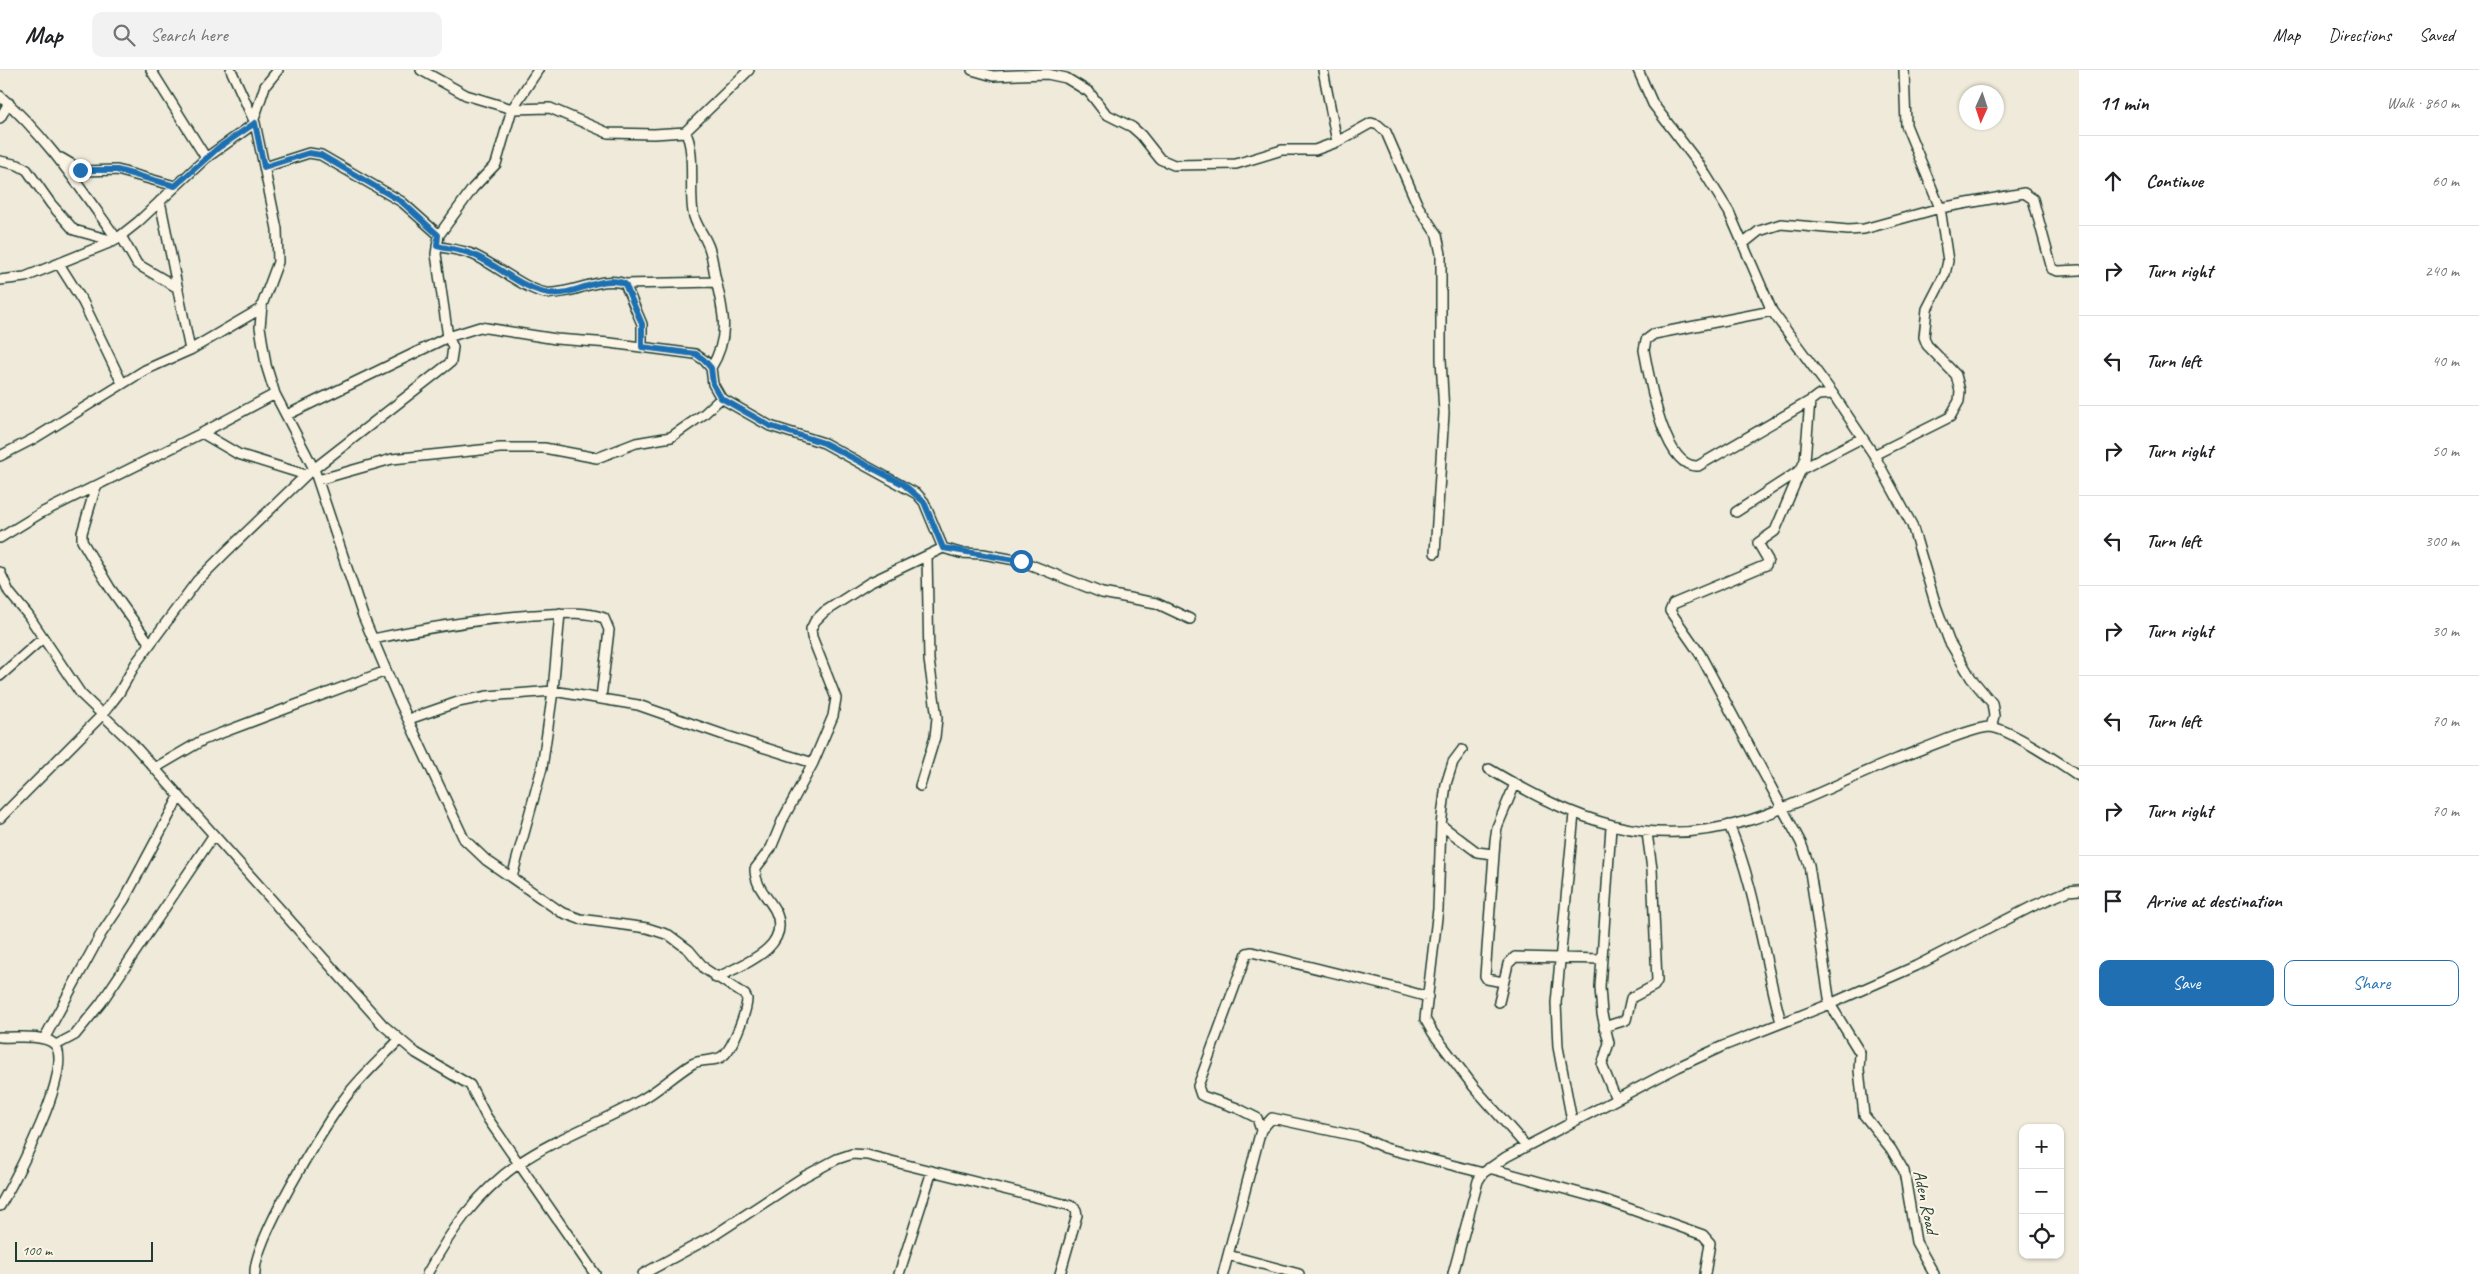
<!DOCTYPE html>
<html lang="en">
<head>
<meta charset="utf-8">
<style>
  body { margin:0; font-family:Caveat,sans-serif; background:#f2f2f2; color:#202124 }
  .controls { position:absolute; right:15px; bottom:15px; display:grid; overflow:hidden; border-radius:10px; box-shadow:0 1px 4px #0004 }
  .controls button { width:45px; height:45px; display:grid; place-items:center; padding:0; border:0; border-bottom:1px solid #e0e0e0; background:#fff; color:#202124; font:25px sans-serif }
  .compass { position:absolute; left:1959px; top:15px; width:45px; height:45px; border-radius:50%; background:#fff; box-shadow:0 1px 4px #0004; rotate:183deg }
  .scale { position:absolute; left:15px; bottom:12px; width:138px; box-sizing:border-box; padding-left:5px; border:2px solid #1f3d34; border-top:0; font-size:14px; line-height:18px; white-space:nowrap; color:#1f3d34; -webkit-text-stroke:4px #fcf5e5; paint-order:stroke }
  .stop { position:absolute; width:15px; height:15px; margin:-11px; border:4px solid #1f6fb2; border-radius:50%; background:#fff }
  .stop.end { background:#1f6fb2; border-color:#fff; box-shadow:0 1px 5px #0008 }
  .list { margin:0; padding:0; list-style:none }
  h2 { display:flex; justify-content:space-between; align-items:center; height:65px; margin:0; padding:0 20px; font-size:21px }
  h2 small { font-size:16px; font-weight:400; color:#757577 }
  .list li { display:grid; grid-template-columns:32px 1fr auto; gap:15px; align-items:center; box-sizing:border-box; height:90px; padding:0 20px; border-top:1px solid #e0e0e0 }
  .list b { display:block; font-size:19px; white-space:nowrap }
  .list em { font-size:16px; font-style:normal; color:#757577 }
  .actions { display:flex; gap:10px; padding:15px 20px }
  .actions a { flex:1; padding:11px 0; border:1px solid #1f6fb2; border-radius:10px; text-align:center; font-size:18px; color:#1f6fb2 }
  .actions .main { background:#1f6fb2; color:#fff }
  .icon { flex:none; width:28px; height:28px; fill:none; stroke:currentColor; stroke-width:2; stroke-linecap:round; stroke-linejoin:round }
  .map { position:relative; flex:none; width:2079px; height:1204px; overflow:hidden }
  header { display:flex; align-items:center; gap:30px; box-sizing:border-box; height:70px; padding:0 25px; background:#fff; border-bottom:1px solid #e0e0e0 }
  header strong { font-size:24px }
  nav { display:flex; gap:28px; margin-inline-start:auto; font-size:18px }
  .search { width:350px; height:45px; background:#f2f2f2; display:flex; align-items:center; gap:12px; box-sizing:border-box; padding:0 18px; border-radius:10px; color:#757577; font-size:19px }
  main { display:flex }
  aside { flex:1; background:#fff }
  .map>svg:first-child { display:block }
</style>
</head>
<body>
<header>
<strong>Map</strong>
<div class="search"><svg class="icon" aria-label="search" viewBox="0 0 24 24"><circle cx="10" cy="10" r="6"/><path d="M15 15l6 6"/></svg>Search here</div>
<nav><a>Map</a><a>Directions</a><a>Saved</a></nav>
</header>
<main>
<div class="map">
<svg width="2079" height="1204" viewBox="0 0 2079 1204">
  <rect width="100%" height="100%" fill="#efeada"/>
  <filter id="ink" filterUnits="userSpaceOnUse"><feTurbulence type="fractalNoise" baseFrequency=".02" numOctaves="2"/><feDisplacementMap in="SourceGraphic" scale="10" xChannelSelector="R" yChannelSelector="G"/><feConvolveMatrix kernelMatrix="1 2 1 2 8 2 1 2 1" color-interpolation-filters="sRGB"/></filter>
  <g filter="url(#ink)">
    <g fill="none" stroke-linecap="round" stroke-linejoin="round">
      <defs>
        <path id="minor" d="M151,0L206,88
          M231,0L255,53L277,159L278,192L262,235L260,257L266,295L275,324L314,399L363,546L397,626L464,769L486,790L561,842L580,849L647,858L669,865L689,880L705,899L745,925L747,929C747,941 733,977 724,985C716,993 702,988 692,994C674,1005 658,1021 639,1031C600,1053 556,1068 518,1094C477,1123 451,1160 427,1204
          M421,0L466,25L512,39L550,38L608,63L654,64L685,62C696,78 689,122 693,142C695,155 702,161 707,173C712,182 713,196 715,206C723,241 731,265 711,298
          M972,0L993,6L1047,4L1066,8L1089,22L1106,44L1132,57L1141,65L1160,89L1174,95L1236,94L1282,80H1315L1337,72L1371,53L1378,55L1386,62L1418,136L1437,165L1441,184V289L1444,343L1435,483
          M1323,0L1337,72
          M1638,0L1653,34L1699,94L1729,142L1772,241L1833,324L1874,385L1912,455L1936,536L1949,571L1971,608L1992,633L1994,646L1991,657
          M0,26C47,67 80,118 117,169
          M0,48L9,33
          M254,49L265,16L278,0
          M685,62L749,0
          M61,88L83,101L117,100L175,116
          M0,91L18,95L27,100L51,134L74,160L114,171
          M265,97L309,83L321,85L402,132L439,165
          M160,131L190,280
          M121,166L137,194L178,218
          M1744,173L1759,161L1781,154L1848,160L1864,159L1940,138L2024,123L2033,129L2052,199L2058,201L2079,200
          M437,176C449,179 463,180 474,185C494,194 526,220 546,223C570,226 603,204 625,214L642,254V277
          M59,194L83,232L122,313
          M0,210L25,207L114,171L138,152L206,88L255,53
          M625,214L716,212
          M1772,241L1654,264L1646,270L1644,280C1649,305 1663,399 1698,396L1810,331
          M1833,324L1818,325L1810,331L1805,390L1775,461L1758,473L1768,490L1766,495L1673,534L1670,541L1700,584L1801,773L1809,795L1830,934L1860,983L1859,1000L1864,1045L1891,1079L1904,1101L1916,1172L1934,1204
          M287,345L448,267L480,257L556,269L610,273L695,284L704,290L711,298L713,314L721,328L770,356L824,373L917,424L924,432L943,478L960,483L983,484L1021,491L1102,523L1156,533L1190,549
          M202,363L238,384L306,405
          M1874,385L1950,347L1959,331L1960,321L1956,305L1927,275L1924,267L1927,239L1945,204L1948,191L1940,138L1906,55L1904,0
          M0,386L35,368L145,300L190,280L262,238
          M318,410L392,389L500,378H544L597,388L636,373L671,367L704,344L721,328
          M96,416L82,463V471L110,518L150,574
          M1736,442L1802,399L1862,368
          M0,468L41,443L202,363L275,324
          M0,502L9,522L28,545L81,624L132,673L383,955L416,983L470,1015L486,1046L595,1204
          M373,569C426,558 478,549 532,545C556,544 582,540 604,548L609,560L601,628
          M0,606L43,568
          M409,649L458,632L488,626L553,621L638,635L724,665L813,693
          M1462,680L1453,692L1446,714L1441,755L1438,839L1425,949L1433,963L1474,1017L1526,1076
          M155,698L203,670L386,601
          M1489,699C1577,751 1648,781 1750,750C1801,734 1848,708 1897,689C1916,682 1973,657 1990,657C2008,658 2063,695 2079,706
          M920,716L935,667L937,648L929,590L927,487
          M0,748L102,645L119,623L136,593L197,511L226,482L306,405L451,292L453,277L448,267L436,184L439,165L473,118L496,94L512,39L538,0
          M1441,755L1477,782L1493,784
          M1729,755C1756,818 1763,887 1781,952
          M1611,757L1600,917L1602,944L1609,973L1602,995L1616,1029
          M512,807L542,698L553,621L560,543
          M716,908C741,895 794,878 775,840C767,826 755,816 755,799L771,778L783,749L813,693L833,646L836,628L812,567L811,559L815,551L824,542L869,513L943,478
          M1503,912L1487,909L1485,906L1495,771L1497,757L1515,714
          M1499,932L1508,894L1515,887L1602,889
          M1604,957L1626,950L1631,928L1654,916L1657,911L1652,799L1647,763
          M0,967C15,968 41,964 53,973C79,992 13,1113 0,1136
          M44,969L101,864L124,830L179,727
          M56,975L75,965L101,933L213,766
          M1572,1051L1558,977L1556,933L1574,744
          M1261,1060L1257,1048L1237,1038L1205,1027L1201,1025L1198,1016L1247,883L1252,882C1311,898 1370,910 1428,927
          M1489,1098L1605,1130L1703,1165L1710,1173L1705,1204
          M1228,1185L1299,1204
          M255,1204C253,1171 321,1062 342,1032C357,1010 380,990 399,970
          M643,1204L713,1166L805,1106L837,1089L852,1084L867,1085L1072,1136L1076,1140L1077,1145L1060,1204
          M899,1204L932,1101
          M1223,1204L1261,1060L1272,1048L1360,1067L1385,1078L1483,1103
          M1453,1204L1478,1111L1483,1103L1506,1087L1678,997L1723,976L1830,934L1916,896L2033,836L2068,821L2079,820"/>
      </defs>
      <use href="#minor" stroke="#1f3d34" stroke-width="12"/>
      <use href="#minor" stroke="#fcf5e5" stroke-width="9"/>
    </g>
  </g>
  <g fill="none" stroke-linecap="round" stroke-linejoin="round" filter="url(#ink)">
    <path stroke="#1f6fb2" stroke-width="6" d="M80,100H117L175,116L218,78L255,53L264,97L309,83L321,85L402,132L438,165L437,176C449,179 463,180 474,185C499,196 523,220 550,223C574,227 601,203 625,214L642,254V277L696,284L704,290L711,298L713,314L721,328L770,356L824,373L903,414L924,432L943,478L1021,491"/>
  </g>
  <g text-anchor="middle" stroke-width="4" stroke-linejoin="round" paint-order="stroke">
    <g font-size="18" fill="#1f3d34" stroke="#fcf5e5">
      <text transform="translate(1926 1132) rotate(78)" y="6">Aden Road</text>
    </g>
  </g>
</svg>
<div class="controls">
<button>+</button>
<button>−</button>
<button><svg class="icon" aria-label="locate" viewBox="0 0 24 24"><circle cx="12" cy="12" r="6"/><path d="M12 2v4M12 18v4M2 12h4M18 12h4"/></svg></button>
</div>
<svg class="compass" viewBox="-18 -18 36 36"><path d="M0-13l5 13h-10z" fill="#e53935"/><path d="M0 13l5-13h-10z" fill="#757577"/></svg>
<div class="scale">100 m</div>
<div class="stop" style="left:1021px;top:491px"></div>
<div class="stop end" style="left:80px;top:100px"></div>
</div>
<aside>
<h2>11 min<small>Walk · 860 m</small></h2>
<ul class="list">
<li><svg class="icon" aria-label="ahead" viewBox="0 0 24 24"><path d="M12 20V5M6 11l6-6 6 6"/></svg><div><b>Continue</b></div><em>60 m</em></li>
<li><svg class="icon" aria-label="right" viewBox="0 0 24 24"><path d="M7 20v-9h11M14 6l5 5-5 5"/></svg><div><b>Turn right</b></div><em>240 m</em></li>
<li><svg class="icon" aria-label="left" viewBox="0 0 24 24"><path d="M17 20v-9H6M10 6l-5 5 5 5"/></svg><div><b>Turn left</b></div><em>40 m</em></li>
<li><svg class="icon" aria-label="right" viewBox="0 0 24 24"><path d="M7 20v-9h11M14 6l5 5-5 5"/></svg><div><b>Turn right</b></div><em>50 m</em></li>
<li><svg class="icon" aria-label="left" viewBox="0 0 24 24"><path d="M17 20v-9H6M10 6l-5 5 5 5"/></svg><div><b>Turn left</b></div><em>300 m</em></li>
<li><svg class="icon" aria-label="right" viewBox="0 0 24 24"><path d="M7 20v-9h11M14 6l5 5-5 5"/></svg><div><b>Turn right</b></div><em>30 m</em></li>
<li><svg class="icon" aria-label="left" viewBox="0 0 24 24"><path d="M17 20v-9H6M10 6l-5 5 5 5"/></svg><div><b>Turn left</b></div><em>70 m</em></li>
<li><svg class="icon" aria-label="right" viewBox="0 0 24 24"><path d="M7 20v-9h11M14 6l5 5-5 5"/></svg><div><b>Turn right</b></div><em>70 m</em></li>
<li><svg class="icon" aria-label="arrive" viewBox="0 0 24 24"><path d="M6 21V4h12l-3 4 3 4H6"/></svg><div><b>Arrive at destination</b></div></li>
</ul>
<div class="actions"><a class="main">Save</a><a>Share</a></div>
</aside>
</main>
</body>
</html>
